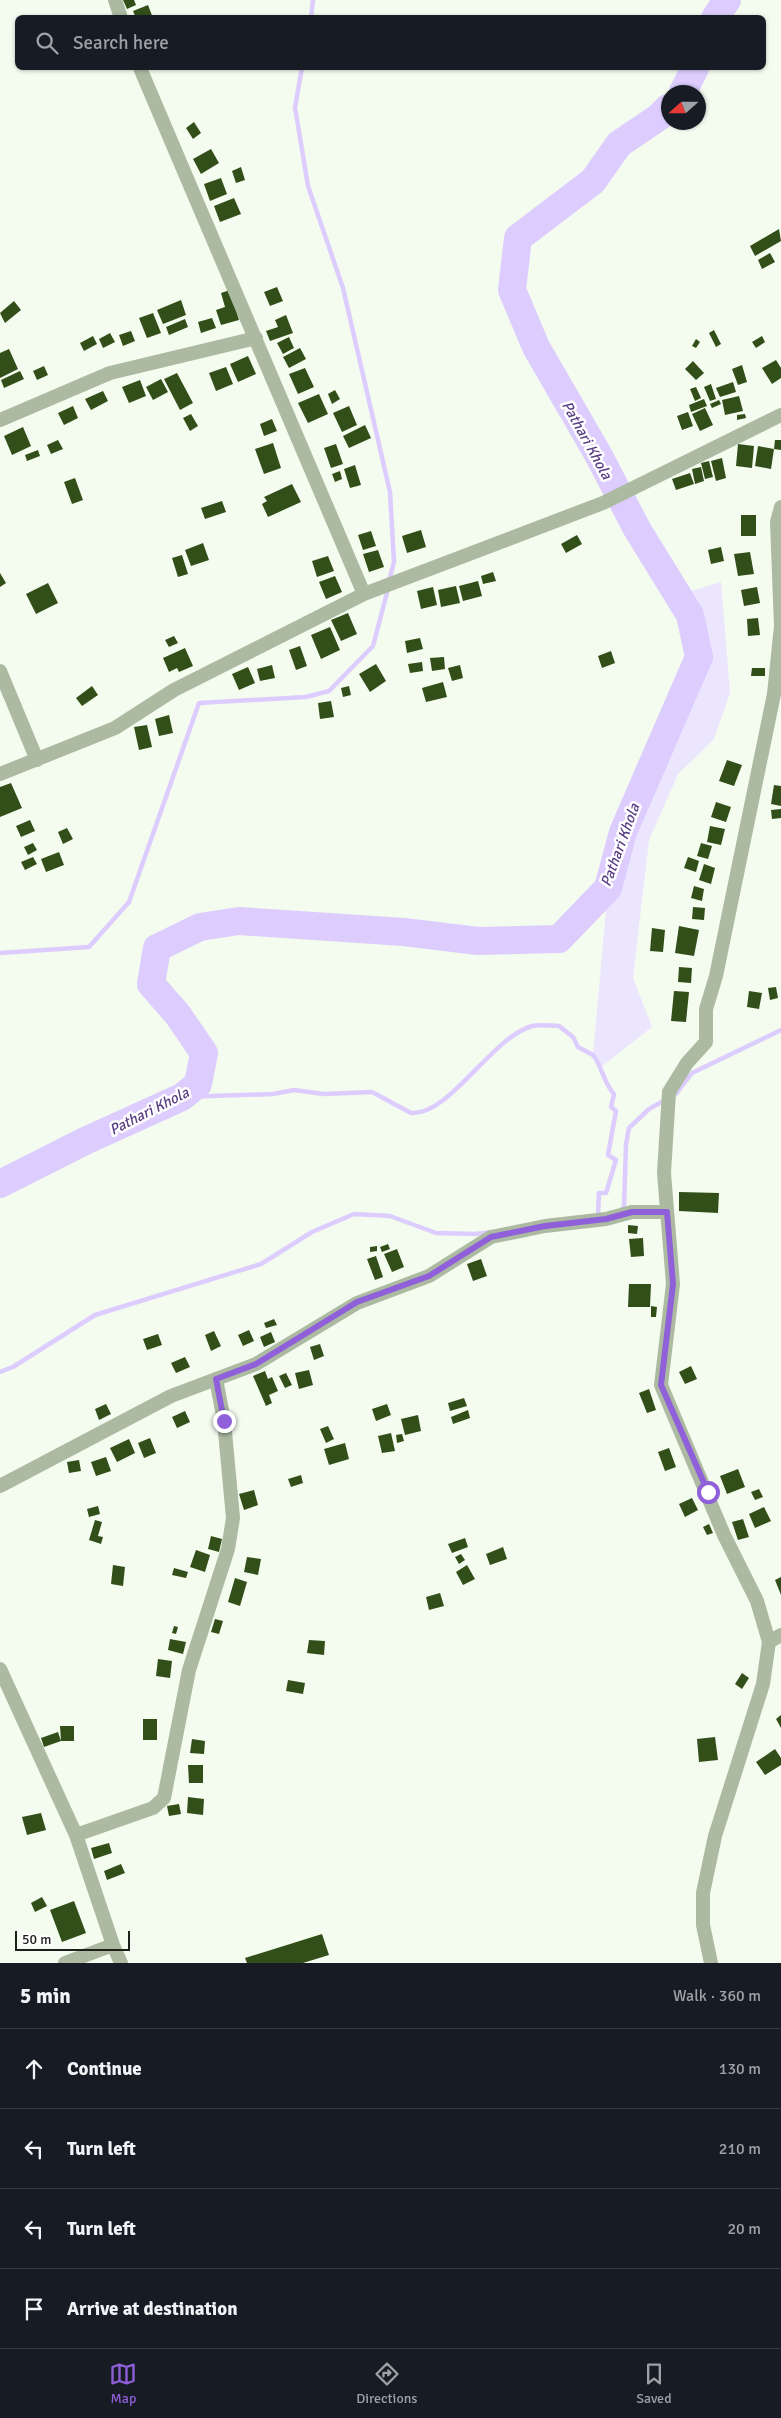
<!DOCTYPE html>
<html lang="en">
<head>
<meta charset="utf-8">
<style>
  body { margin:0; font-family:Signika,sans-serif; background:#242831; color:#f1f3f6 }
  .compass { position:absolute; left:661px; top:85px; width:45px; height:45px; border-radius:50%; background:#171b24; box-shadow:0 1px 4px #0004; rotate:249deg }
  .scale { position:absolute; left:15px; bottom:12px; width:115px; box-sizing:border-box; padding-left:5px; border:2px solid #1d1f1b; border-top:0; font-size:14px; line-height:18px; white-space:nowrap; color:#1d1f1b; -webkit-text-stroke:4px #fff; paint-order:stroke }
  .stop { position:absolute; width:15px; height:15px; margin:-11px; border:4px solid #9060da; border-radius:50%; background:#fff }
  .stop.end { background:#9060da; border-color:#fff; box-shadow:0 1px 5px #0008 }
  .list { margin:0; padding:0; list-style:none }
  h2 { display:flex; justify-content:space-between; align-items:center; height:65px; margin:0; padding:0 20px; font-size:21px }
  h2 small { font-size:16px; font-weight:400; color:#9ea1a6 }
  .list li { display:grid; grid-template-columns:32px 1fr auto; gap:15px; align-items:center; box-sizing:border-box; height:80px; padding:0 20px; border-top:1px solid #363941 }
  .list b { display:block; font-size:19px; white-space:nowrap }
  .list em { font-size:16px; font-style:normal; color:#9ea1a6 }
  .icon { flex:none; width:28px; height:28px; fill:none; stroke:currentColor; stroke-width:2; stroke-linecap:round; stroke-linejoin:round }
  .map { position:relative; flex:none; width:781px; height:1963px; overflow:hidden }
  .search { position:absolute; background:#171b24; box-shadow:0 1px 4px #0004; left:15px; right:15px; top:15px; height:55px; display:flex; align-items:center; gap:12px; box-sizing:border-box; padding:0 18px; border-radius:8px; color:#9ea1a6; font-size:19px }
  .sheet { height:385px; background:#171b24 }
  nav { display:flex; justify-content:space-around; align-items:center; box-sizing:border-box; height:70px; border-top:1px solid #363941; background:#171b24; font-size:14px; color:#9ea1a6 }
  nav a { display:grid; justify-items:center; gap:2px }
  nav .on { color:#9060da }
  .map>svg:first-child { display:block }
</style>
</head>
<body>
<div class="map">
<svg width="781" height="1963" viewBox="0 0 781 1963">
  <rect width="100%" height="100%" fill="#f4fbef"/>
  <path fill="#ece5fe" d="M721,582L730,693L714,739L678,774L649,840L633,978L652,1027L602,1066L593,1055L608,888L623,832L699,657L690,615L678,595Z"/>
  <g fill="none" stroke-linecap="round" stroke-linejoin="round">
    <path stroke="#dccdfe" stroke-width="4.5" d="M311,18L313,0
      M302,68L295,107L308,186L343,288L390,492L394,562L389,581
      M0,953L89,947L129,902L199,703L306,697L329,691L373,646L388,589
      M593,1055C603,1068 603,1082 614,1094L611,1107L616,1111L608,1155L616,1160L606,1193H599L598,1215
      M182,1097L273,1094L294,1090L324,1094L372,1092L411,1113C449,1116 491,1038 532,1026C540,1024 551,1026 559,1026L573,1037L578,1047L593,1055
      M622,1209L624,1208L626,1144L629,1128L649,1109L676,1094L692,1073L781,1030
      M0,1372L13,1367L95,1315L261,1264L312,1232L354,1214L390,1216L436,1233L476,1234L491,1232"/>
    <path stroke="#dccdfe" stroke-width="28" d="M715,18L727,0
      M683,92L695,68
      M0,1184L85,1141L182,1097L198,1084L204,1053L178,1015L151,984L157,948L200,927L239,921L404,932L478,941L559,939L608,888L623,832L699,657L690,615L637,529L599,456L536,347L512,290L518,238L593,181L619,144L659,117L668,108"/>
  </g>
  <path fill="#334f19" d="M123,0H134L136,5L127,9Z
    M148,5L153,18H136L133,11Z
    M194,122L201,133L193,139L186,128Z
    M211,149L219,163L201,174L193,159Z
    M241,167L245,180L236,183L232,171Z
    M221,178L227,194L210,201L204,184Z
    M234,198L241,214L220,222L214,206Z
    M779,229L781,241L755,256L750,246Z
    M770,253L775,262L762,269L758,260Z
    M277,287L283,301L270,306L264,292Z
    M230,290L239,320L221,325L216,310L225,307L221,293Z
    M181,300L186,315L163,324L157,310Z
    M14,301L21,310L5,323L0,313Z
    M153,313L161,333L147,338L139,318Z
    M286,315L293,333L270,341L266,331L278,327L275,320Z
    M212,318L216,328L201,333L198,322Z
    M185,319L188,327L169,335L166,327Z
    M714,330L721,344L716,347L709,333Z
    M131,331L135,341L123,346L119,335Z
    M110,333L115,342L103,348L99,339Z
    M93,336L97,344L84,351L80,343Z
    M762,336L765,342L756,348L752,342Z
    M289,337L294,348L283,354L277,343Z
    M696,339L700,342L696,348L692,346Z
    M300,348L306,359L289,368L283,357Z
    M9,349L18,369L0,378V353Z
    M248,356L256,374L238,382L230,364Z
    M776,360L781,368V378L772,384L762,368Z
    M693,361L704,373L696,380L685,369Z
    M742,365L747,382L738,385L732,369Z
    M44,366L48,375L37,380L33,371Z
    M226,367L233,384L216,391L209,373Z
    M305,368L314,387L298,394L289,374Z
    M20,371L24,379L4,388L1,380Z
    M177,373L193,403L180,410L164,379Z
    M161,379L168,392L153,400L146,387Z
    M140,380L146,396L129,403L122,387Z
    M733,382L736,392L720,397L716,388Z
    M711,384L716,399L710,401L704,387Z
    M696,387L701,398L695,401L690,389Z
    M335,390L340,399L332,404L328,394Z
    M103,391L108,401L91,410L85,399Z
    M319,394L328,414L308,423L298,403Z
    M739,396L743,411L725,415L722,400Z
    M704,399L707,406L691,412L689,405Z
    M719,400L721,404L712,408L710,404Z
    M73,406L78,418L64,425L58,413Z
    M349,406L357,425L342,432L333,413Z
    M705,408L713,425L700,431L692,414Z
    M688,412L693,426L682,430L677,416Z
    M191,414L198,426L190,431L183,418Z
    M745,414L746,418L737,420V415Z
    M272,419L277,431L264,436L260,424Z
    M365,425L371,438L349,448L343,436Z
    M23,427L31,446L12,455L4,436Z
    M58,440L63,449L51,454L47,445Z
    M775,440H781V450L774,449Z
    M273,443L281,468L264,474L255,449Z
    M336,444L343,464L331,468L324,448Z
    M738,444L754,446L752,468L736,466Z
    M758,446L774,449L771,469L755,466Z
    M38,450L40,456L27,461L25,455Z
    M722,458L726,478L716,481L711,461Z
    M709,461L713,477L705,479L701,463Z
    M355,465L361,485L350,488L344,469Z
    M701,467L704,481L695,484L692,469Z
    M340,471L342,479L335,482L332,474Z
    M690,473L694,484L676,490L672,479Z
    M75,478L83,500L72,504L64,482Z
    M292,484L301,502L268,517L262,504L267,501L264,497Z
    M222,501L226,512L205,519L201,508Z
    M741,515H756V536H741Z
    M421,530L426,547L407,553L402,536Z
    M371,531L376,546L363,550L358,535Z
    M577,535L582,544L566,553L561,544Z
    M203,543L209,560L191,566L185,550Z
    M721,547L724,561L711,564L708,550Z
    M378,550L384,567L369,572L363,554Z
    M750,552L754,574L738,576L734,554Z
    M182,555L188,574L178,577L172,558Z
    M328,556L334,571L317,577L312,561Z
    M493,572L496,581L483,584L481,576Z
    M0,573L6,583L0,587Z
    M335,576L342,592L326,599L319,582Z
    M478,581L482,596L463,601L459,586Z
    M48,583L58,603L36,614L26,594Z
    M456,586L460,603L441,607L438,590Z
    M433,587L437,605L421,609L417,591Z
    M757,587L760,603L744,606L741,590Z
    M348,613L357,634L341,641L331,620Z
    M758,618L760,635L748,636L747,619Z
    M330,627L340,650L321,659L311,635Z
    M174,636L178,643L169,647L165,640Z
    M420,638L423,649L407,653L405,641Z
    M300,646L307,666L296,670L289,650Z
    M185,648L193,666L179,672L177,668L169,672L163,658Z
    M611,651L615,663L602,668L598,656Z
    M444,657L445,669L432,671L430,658Z
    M422,662L423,671L410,673L408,664Z
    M376,664L386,681L370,692L359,674Z
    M272,665L275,678L260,681L257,669Z
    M460,665L463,678L452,681L448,668Z
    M248,667L255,683L239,690L232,674Z
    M752,668H765V676H751Z
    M443,682L447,697L426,702L422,688Z
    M92,686L98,695L82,706L76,698Z
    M349,686L351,695L343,697L341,688Z
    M331,701L334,717L320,719L318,703Z
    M169,715L173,733L159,736L155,719Z
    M147,725L152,747L139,750L134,727Z
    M727,760L742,765L734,786L719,781Z
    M11,783L22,808L0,817V787Z
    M774,785L781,786V806L771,804Z
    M716,802L731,807L726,822L711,817Z
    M781,809V818L772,819L771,810Z
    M30,820L35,831L21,837L16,826Z
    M710,826L725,829L721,845L707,842Z
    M67,828L73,839L63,844L58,832Z
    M33,843L37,850L28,855L24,847Z
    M701,843L712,846L708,859L697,856Z
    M59,852L64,865L46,872L41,859Z
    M33,857L37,864L25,870L21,862Z
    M688,857L699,861L696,872L684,868Z
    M704,864L715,868L711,884L699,880Z
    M694,886L704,889L702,901L691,898Z
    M693,907L705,908L704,920L692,919Z
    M679,926L699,930L694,956L675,953Z
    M652,928L665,930L663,952L650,951Z
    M679,967L692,968L691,983L678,982Z
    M776,987L778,998L770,1000L768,988Z
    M674,991L689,992L686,1022L671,1021Z
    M749,991L762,993L759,1009L747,1007Z
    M679,1192L719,1193L718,1213L679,1211Z
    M628,1225L638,1226L637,1234L628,1233Z
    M643,1238L644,1256L631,1257L629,1239Z
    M388,1244L390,1249L382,1252L380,1247Z
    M377,1246V1251L370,1252V1247Z
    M397,1249L404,1267L392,1272L384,1254Z
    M376,1256L383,1277L375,1280L367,1259Z
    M481,1259L487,1276L473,1281L467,1264Z
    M629,1284H651L650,1307H628Z
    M651,1306L657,1307L656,1317H651Z
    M274,1319L277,1325L266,1328L264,1323Z
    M249,1330L254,1341L243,1346L238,1335Z
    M214,1331L221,1346L211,1351L205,1335Z
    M271,1332L275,1342L264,1347L260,1337Z
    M158,1334L162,1345L147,1350L143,1339Z
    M320,1344L324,1356L314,1360L310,1347Z
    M185,1357L190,1367L176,1373L171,1363Z
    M691,1366L697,1379L685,1384L679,1372Z
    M309,1370L313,1385L299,1389L295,1373Z
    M265,1371L268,1379L272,1377L278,1391L269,1395L272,1403L266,1406L253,1376Z
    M286,1373L292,1385L285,1388L279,1376Z
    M649,1389L656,1410L647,1413L639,1393Z
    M464,1398L467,1406L450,1411L448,1403Z
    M106,1404L111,1414L99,1420L95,1409Z
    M387,1404L391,1415L376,1421L372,1409Z
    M468,1410L470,1418L453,1424L451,1417Z
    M185,1411L190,1422L177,1428L172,1417Z
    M418,1415L421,1431L405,1435L401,1419Z
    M328,1426L334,1439L326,1443L320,1429Z
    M391,1433L395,1451L382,1453L378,1436Z
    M402,1434L404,1441L397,1443L396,1435Z
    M150,1438L156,1453L144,1458L138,1443Z
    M129,1439L135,1453L117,1462L110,1448Z
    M345,1443L349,1459L329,1465L324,1449Z
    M669,1448L676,1467L665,1471L658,1452Z
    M106,1457L111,1471L96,1476L91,1462Z
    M79,1460L81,1471L69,1473L67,1462Z
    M738,1469L745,1487L727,1494L720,1476Z
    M301,1475L303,1483L291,1487L288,1479Z
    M759,1489L763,1497L755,1500L751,1492Z
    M254,1490L258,1505L244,1510L239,1494Z
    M692,1498L698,1510L685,1517L679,1504Z
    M98,1506L100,1514L89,1517L87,1509Z
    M764,1507L771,1521L755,1528L749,1514Z
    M743,1519L749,1537L738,1540L732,1522Z
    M95,1520L102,1522L98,1536L103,1537L101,1544L89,1540Z
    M709,1524L713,1533L707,1535L703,1527Z
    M211,1536L222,1539L219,1552L208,1549Z
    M465,1538L468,1547L452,1553L448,1544Z
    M503,1547L507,1559L490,1565L486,1554Z
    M196,1550L210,1555L205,1572L190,1567Z
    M461,1554L465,1560L459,1564L455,1557Z
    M247,1557L261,1559L258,1575L244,1572Z
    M113,1565L125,1567L123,1586L111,1584Z
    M467,1565L475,1579L463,1585L456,1572Z
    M174,1568L188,1572L186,1578L172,1575Z
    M781,1577V1595L775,1580Z
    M235,1578L247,1582L240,1606L228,1602Z
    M440,1593L444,1606L429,1610L426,1597Z
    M215,1619L223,1621L219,1634L211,1632Z
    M174,1626L178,1627L176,1634L172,1633Z
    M170,1639L186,1642L183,1654L168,1650Z
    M309,1640L325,1641L324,1655L307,1653Z
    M158,1659L172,1661L170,1678L156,1676Z
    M742,1673L749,1678L742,1689L735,1684Z
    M288,1680L305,1683L303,1694L286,1691Z
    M781,1715V1728L776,1719Z
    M143,1719H157V1740H143Z
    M60,1726H74V1741H61Z
    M58,1732L61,1741L44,1747L41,1738Z
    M715,1737L718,1760L699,1762L697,1739Z
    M192,1739L205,1741L204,1754L190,1753Z
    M775,1749L781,1758V1765L765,1775L756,1762Z
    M188,1765H203V1783H189Z
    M188,1797L204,1799L203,1815L187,1813Z
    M179,1804L181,1814L169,1816L167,1806Z
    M41,1813L46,1830L27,1835L22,1817Z
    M109,1843L112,1853L94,1859L91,1848Z
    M121,1864L125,1873L107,1880L104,1871Z
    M42,1897L47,1906L35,1912L31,1903Z
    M74,1901L86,1933L62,1942L50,1910Z
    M322,1934L329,1955L303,1963H247L245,1958Z"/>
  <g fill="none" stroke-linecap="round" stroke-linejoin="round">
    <path stroke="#abbaa0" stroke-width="14" d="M115,0L121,18
      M140,68L364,594
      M0,420L110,373L256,338
      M0,671L37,760
      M0,774L115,728L174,690L364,594L603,503L781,415
      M0,1486L171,1396L256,1364L357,1303L429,1276L491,1237L545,1226L606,1219L632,1212H667
      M769,1642L781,1635
      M0,1669L76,1835
      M65,1963L113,1945
      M121,1963L113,1945L76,1835L153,1808L164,1798L189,1670L228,1549L233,1518L224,1421L216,1379
      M711,1963L703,1925V1893L715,1836L763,1684L769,1642L757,1601L724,1535L661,1385L673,1284L664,1173L669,1092L687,1063L706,1042V1009L716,976L774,694L781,626L777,522L781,507"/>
  </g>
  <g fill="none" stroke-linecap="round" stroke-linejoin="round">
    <path stroke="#9060da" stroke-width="6" d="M224,1421L216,1379L256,1364L357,1302L429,1276L491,1237L545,1226L606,1219L632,1212H667L673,1284L661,1385L708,1492"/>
  </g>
  <g text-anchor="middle" stroke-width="5" stroke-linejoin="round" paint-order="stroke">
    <g font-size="15" font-style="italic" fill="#583d84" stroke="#fff">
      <text transform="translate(587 440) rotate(61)" y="5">Pathari Khola</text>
      <text transform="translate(620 845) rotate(-70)" y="5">Pathari Khola</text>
      <text transform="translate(149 1111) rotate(-27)" y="5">Pathari Khola</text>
    </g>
  </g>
</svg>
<svg class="compass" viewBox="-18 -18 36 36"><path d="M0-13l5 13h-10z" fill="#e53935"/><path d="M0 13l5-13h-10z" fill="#9ea1a6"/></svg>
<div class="scale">50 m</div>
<div class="stop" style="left:708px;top:1492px"></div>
<div class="stop end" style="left:224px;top:1421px"></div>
<div class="search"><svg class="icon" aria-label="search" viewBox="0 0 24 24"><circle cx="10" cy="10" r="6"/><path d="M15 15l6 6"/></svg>Search here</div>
</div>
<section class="sheet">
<h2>5 min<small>Walk · 360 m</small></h2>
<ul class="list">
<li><svg class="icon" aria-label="ahead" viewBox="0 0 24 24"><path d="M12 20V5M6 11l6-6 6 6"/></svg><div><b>Continue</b></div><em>130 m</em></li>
<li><svg class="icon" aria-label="left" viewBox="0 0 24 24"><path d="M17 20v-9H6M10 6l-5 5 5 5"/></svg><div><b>Turn left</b></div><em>210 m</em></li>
<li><svg class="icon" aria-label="left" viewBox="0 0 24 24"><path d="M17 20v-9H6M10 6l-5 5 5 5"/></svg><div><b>Turn left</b></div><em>20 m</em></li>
<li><svg class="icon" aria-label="arrive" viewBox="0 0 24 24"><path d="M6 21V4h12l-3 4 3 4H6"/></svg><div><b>Arrive at destination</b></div></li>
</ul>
</section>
<nav>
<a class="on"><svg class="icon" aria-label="map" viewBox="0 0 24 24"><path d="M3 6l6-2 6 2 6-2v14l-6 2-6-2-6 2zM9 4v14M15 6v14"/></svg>Map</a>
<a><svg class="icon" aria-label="directions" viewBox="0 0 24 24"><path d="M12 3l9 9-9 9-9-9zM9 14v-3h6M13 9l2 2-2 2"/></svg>Directions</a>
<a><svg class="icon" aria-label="saved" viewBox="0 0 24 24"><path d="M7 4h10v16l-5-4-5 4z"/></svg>Saved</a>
</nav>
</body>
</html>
